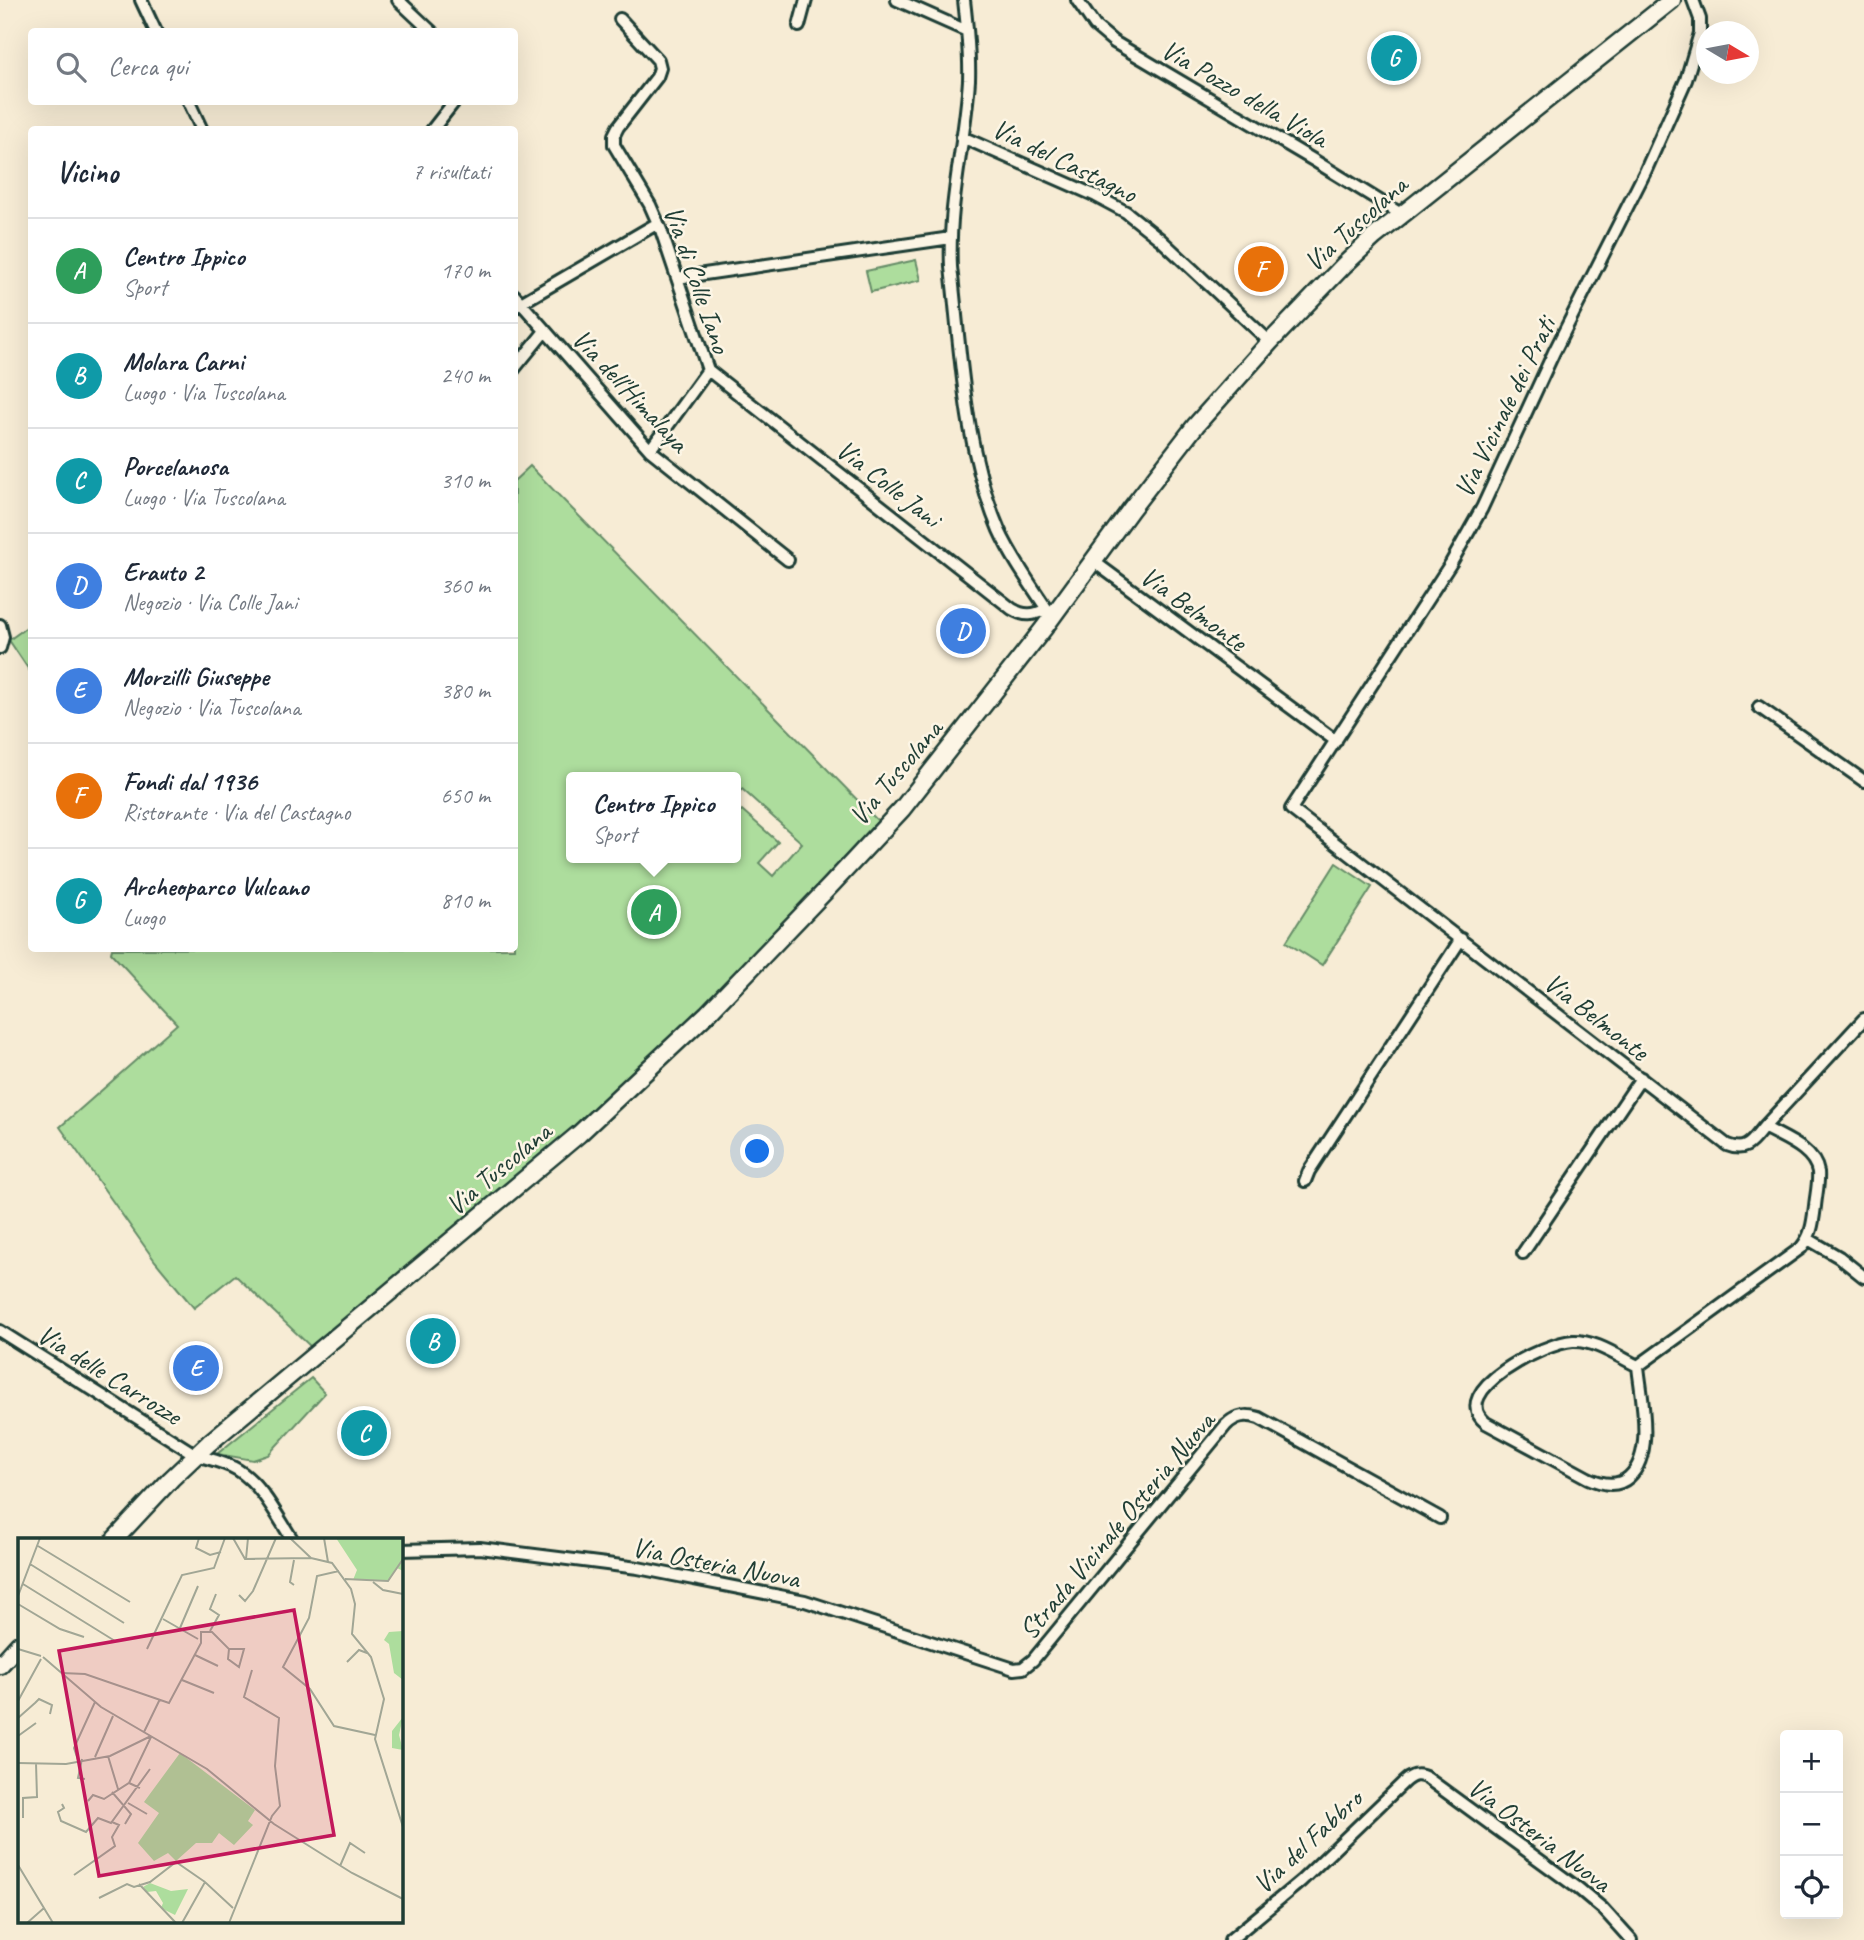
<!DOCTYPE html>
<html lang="it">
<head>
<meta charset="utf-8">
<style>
  body { margin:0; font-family:Caveat,sans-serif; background:#f6f6f7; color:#1f2937 }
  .controls { position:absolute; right:21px; bottom:21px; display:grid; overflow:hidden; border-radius:7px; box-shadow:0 7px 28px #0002 }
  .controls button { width:63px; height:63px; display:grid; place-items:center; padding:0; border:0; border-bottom:2px solid #e0e1e3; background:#fff; color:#1f2937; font:35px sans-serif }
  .compass { position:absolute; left:1696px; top:21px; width:63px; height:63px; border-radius:50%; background:#fff; box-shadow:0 7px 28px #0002; rotate:100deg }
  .you { position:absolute; left:758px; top:1152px; width:24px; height:24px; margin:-18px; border:5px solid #fff; border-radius:50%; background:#1a73e8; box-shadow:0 0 0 10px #1a73e833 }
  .badge { display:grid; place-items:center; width:46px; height:46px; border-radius:50%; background:#1f6fb2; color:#fff; font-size:23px; font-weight:700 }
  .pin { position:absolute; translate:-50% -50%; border:4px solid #fff; box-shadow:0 2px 7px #0006 }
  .popup { position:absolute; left:566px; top:772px; width:175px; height:91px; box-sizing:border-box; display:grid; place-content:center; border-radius:7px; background:#fff; filter:drop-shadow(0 2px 5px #0005); font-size:23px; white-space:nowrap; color:#747a83 }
  .popup b { font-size:26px; color:#1f2937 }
  .popup::after { content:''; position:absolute; left:50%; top:100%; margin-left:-14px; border:14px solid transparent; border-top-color:#fff }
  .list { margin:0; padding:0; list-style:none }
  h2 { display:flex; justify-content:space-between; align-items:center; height:91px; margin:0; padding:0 28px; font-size:30px }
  h2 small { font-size:23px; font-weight:400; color:#747a83 }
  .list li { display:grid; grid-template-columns:46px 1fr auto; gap:21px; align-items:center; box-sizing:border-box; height:105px; padding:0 28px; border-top:2px solid #e0e1e3 }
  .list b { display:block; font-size:26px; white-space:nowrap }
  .list p { margin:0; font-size:23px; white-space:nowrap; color:#747a83 }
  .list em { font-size:23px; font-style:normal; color:#747a83 }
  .icon { flex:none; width:38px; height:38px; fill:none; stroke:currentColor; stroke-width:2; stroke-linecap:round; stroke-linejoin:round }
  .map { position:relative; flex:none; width:1864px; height:1940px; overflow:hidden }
  .search { position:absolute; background:#fff; box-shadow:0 7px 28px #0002; left:28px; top:28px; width:490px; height:77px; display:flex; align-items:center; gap:18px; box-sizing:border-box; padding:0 24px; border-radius:7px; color:#747a83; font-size:26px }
  .panel { position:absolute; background:#fff; box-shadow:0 7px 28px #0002; left:28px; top:126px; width:490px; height:826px; border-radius:7px }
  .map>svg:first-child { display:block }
</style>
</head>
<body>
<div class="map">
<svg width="1864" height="1940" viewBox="0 0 1864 1940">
  <rect width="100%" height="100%" fill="#f7ecd5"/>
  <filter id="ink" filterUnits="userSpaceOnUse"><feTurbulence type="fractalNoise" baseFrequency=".0143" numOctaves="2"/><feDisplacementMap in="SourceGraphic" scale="14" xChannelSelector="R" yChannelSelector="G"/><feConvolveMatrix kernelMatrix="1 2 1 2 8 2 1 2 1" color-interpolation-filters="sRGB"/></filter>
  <g filter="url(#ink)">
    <path fill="#addd9d" stroke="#668d68" stroke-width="2" fill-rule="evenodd" d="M916,260L921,280L871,292L866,271Z
      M530,466L878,821L705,1006L577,1125L312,1348L235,1275L194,1308L155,1261L60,1127L177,1024L111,953L112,949L514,948V481ZM572,777H736V795L742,789L802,843L773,876L759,863L778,842L742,810L736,816V858H572Z
      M31,624V673L9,640Z
      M1336,863L1372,887L1322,965L1286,942Z
      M311,1378L325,1393L268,1455L253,1460L217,1454Z"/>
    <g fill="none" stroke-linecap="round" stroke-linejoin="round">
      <defs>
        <path id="street" d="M141,0L156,32
          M398,0L432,32
          M897,0L967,31
          M964,0C967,26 970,53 969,80C965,143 948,204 951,267C961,354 964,448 999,530C1013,561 1034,589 1052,617
          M1077,0L1095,26L1114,42L1315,161L1401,214
          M620,19L658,60L660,68L657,77L618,127L614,135V145L650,205L661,230L708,370L650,450
          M799,26L806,0
          M189,102L202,130
          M432,130L454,102
          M962,137L1096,196L1126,212L1160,239L1270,342
          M677,278L951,238
          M514,295L650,450L788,560
          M514,307L658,223
          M514,369L545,331
          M708,370L1012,609C1025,617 1034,615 1047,609
          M1093,561L1336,741
          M0,625L3,637L0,648
          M1759,707L1864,781
          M1764,1127L1864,1019
          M1305,1181L1309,1171L1461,939
          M1808,1239L1839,1257L1864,1277
          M1523,1253L1641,1078
          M0,1331L196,1455C209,1459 225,1462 238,1470C262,1485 277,1516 292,1539
          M1638,1366C1641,1397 1655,1454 1629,1477C1617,1488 1601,1484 1588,1478L1486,1423C1445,1391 1547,1342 1573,1341C1595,1340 1619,1357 1638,1366L1801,1248C1812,1235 1813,1222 1815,1206C1816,1195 1819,1183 1818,1172C1814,1148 1782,1138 1764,1127C1752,1141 1747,1153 1727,1145L1291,809L1451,563L1482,508L1554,352L1645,172L1686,80L1700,33V19L1693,0
          M401,1550L480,1548L638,1568L805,1601L1014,1669L1023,1668L1033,1660L1226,1425C1236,1415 1246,1414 1259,1418L1440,1518
          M1230,1940L1301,1881L1405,1781C1412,1775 1418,1773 1427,1778L1579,1889L1603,1909L1631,1940"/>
        <path id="secondary" d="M115,1539L171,1479L209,1443L579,1134L707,1014L831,885L902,809L1044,628L1131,509L1196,425L1270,342L1344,265L1374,237L1672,0
          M0,1665L19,1644"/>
      </defs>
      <use href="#street" stroke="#1f3d34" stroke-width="16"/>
      <use href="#secondary" stroke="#1f3d34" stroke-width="21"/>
      <use href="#street" stroke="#fcf5e5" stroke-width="10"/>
      <use href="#secondary" stroke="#fcf5e5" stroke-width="16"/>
    </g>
  </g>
  <g text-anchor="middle" stroke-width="5" stroke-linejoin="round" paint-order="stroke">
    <g font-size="28" fill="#1f3d34" stroke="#fcf5e5">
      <text transform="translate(1245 93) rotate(30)" y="10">Via Pozzo della Viola</text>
      <text transform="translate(1065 160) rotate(26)" y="10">Via del Castagno</text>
      <text transform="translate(1355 223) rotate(-42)" y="10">Via Tuscolana</text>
      <text transform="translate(698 279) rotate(71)" y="10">Via di Colle Iano</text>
      <text transform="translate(631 390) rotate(47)" y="10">Via dell'Himalaya</text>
      <text transform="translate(1504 407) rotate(-64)" y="10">Via Vicinale dei Prati</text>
      <text transform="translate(889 483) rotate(38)" y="10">Via Colle Jani</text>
      <text transform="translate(1194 608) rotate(36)" y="10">Via Belmonte</text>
      <text transform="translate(895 772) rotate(-50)" y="10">Via Tuscolana</text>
      <text transform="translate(1597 1016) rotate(38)" y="10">Via Belmonte</text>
      <text transform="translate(498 1168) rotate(-40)" y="10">Via Tuscolana</text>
      <text transform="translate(110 1374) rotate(32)" y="10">Via delle Carrozze</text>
      <text transform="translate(1116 1525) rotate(-50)" y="10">Strada Vicinale Osteria Nuova</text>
      <text transform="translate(716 1562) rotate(11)" y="10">Via Osteria Nuova</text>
      <text transform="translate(1540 1834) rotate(37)" y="10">Via Osteria Nuova</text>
      <text transform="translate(1307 1841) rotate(-43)" y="10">Via del Fabbro</text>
    </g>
  </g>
  <g transform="translate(18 1538)">
    <rect width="385" height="385" fill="#f7ecd5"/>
    <path d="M318,0H385V33L379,30L371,42H335L339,32ZM385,93V142L376,135L371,106L366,102L371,94ZM385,179L381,197L385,212L374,210V193ZM162,215L237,272L230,283L235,287L216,307L201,295L194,305H178L158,323L150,315L136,323L120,305L141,275L126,264ZM132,345L153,353L170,351L157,377L143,370L145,365L138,353L129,354L125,349Z" fill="#addd9d"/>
    <path fill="none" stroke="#a1a695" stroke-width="2" d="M181,0L178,10L192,17L203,14M215,0L227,21L293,20L314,25L333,51L337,66L334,96L353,119L366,161L357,201L385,289M272,0L293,20M306,0L310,24M20,8L112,64M228,21L230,0M276,22L272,44L276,47M12,26L106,85M321,33L299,38L291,80L265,129L292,151L316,188L357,197M327,41L370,43L385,21M355,44L365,52L385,56M5,46L97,103M221,57L227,63L235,53L258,0M0,58L22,0M0,66L42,91L66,99M145,81L180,101M162,90L180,48M192,93L201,77L192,71L198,56M0,111L23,118M129,111L164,37L196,30L207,0M177,117L200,128M25,119L83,169L189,231L256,286L334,335L385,361M329,124L341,112L349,115M44,135L67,136L151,165L183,105V94H194L211,111L210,121L221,129L226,111H211M164,142L196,155M0,163L23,121M17,165L21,161L34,167L32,176M0,180L17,165M126,194L142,161M0,198L18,185M90,218L100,251M77,219L95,178M64,221L60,240L67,241M60,222L56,210L77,164M0,225L48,226L92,218L133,198M111,245L133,199M94,254L113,276L107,286M70,263L75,257L86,261L111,245L122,250M110,265L129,276M44,266L46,270L40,274L43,283L68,294L80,280L93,285L132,231M5,280V260L19,259L18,225M0,327L35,385M322,328L332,305L347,315M56,337L97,308L94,299L101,287L94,284M121,346L158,385M81,360L109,346L116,349L132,344L158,324L187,344M9,385L26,370M164,385L187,344L215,370M211,385L254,278L262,268L257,228L261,180L226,159L234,132"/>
    <path fill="#c2185b" fill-opacity="0.15" stroke="#c2185b" stroke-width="3.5" d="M276,72L316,297L81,338L41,113Z"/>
    <rect width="385" height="385" fill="none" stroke="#1f3d34" stroke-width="3.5"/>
  </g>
</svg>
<div class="controls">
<button>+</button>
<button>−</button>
<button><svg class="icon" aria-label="locate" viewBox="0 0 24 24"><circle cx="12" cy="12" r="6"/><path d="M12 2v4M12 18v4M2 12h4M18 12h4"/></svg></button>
</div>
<svg class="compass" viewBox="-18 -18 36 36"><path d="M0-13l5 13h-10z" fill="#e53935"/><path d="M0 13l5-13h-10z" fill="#747a83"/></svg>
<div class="you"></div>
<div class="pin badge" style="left:654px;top:912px;background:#2e9e5b">A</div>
<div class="popup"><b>Centro Ippico</b>Sport</div>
<div class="pin badge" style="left:433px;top:1341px;background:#0f9aa8">B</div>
<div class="pin badge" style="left:364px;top:1433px;background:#0f9aa8">C</div>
<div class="pin badge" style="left:963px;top:631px;background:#3f7fe0">D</div>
<div class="pin badge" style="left:196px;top:1368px;background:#3f7fe0">E</div>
<div class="pin badge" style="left:1261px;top:269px;background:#e8710a">F</div>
<div class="pin badge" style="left:1394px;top:58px;background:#0f9aa8">G</div>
<div class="search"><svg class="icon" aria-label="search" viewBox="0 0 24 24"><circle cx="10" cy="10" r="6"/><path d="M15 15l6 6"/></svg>Cerca qui</div>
<section class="panel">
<h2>Vicino<small>7 risultati</small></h2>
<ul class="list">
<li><span class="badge" style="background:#2e9e5b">A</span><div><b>Centro Ippico</b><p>Sport</p></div><em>170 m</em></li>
<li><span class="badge" style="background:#0f9aa8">B</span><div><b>Molara Carni</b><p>Luogo · Via Tuscolana</p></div><em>240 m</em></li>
<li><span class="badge" style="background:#0f9aa8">C</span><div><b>Porcelanosa</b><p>Luogo · Via Tuscolana</p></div><em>310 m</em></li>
<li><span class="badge" style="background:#3f7fe0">D</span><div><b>Erauto 2</b><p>Negozio · Via Colle Jani</p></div><em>360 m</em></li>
<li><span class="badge" style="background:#3f7fe0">E</span><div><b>Morzilli Giuseppe</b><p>Negozio · Via Tuscolana</p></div><em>380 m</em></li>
<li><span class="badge" style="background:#e8710a">F</span><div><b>Fondi dal 1936</b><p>Ristorante · Via del Castagno</p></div><em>650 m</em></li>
<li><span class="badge" style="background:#0f9aa8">G</span><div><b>Archeoparco Vulcano</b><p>Luogo</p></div><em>810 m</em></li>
</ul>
</section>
</div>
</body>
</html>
